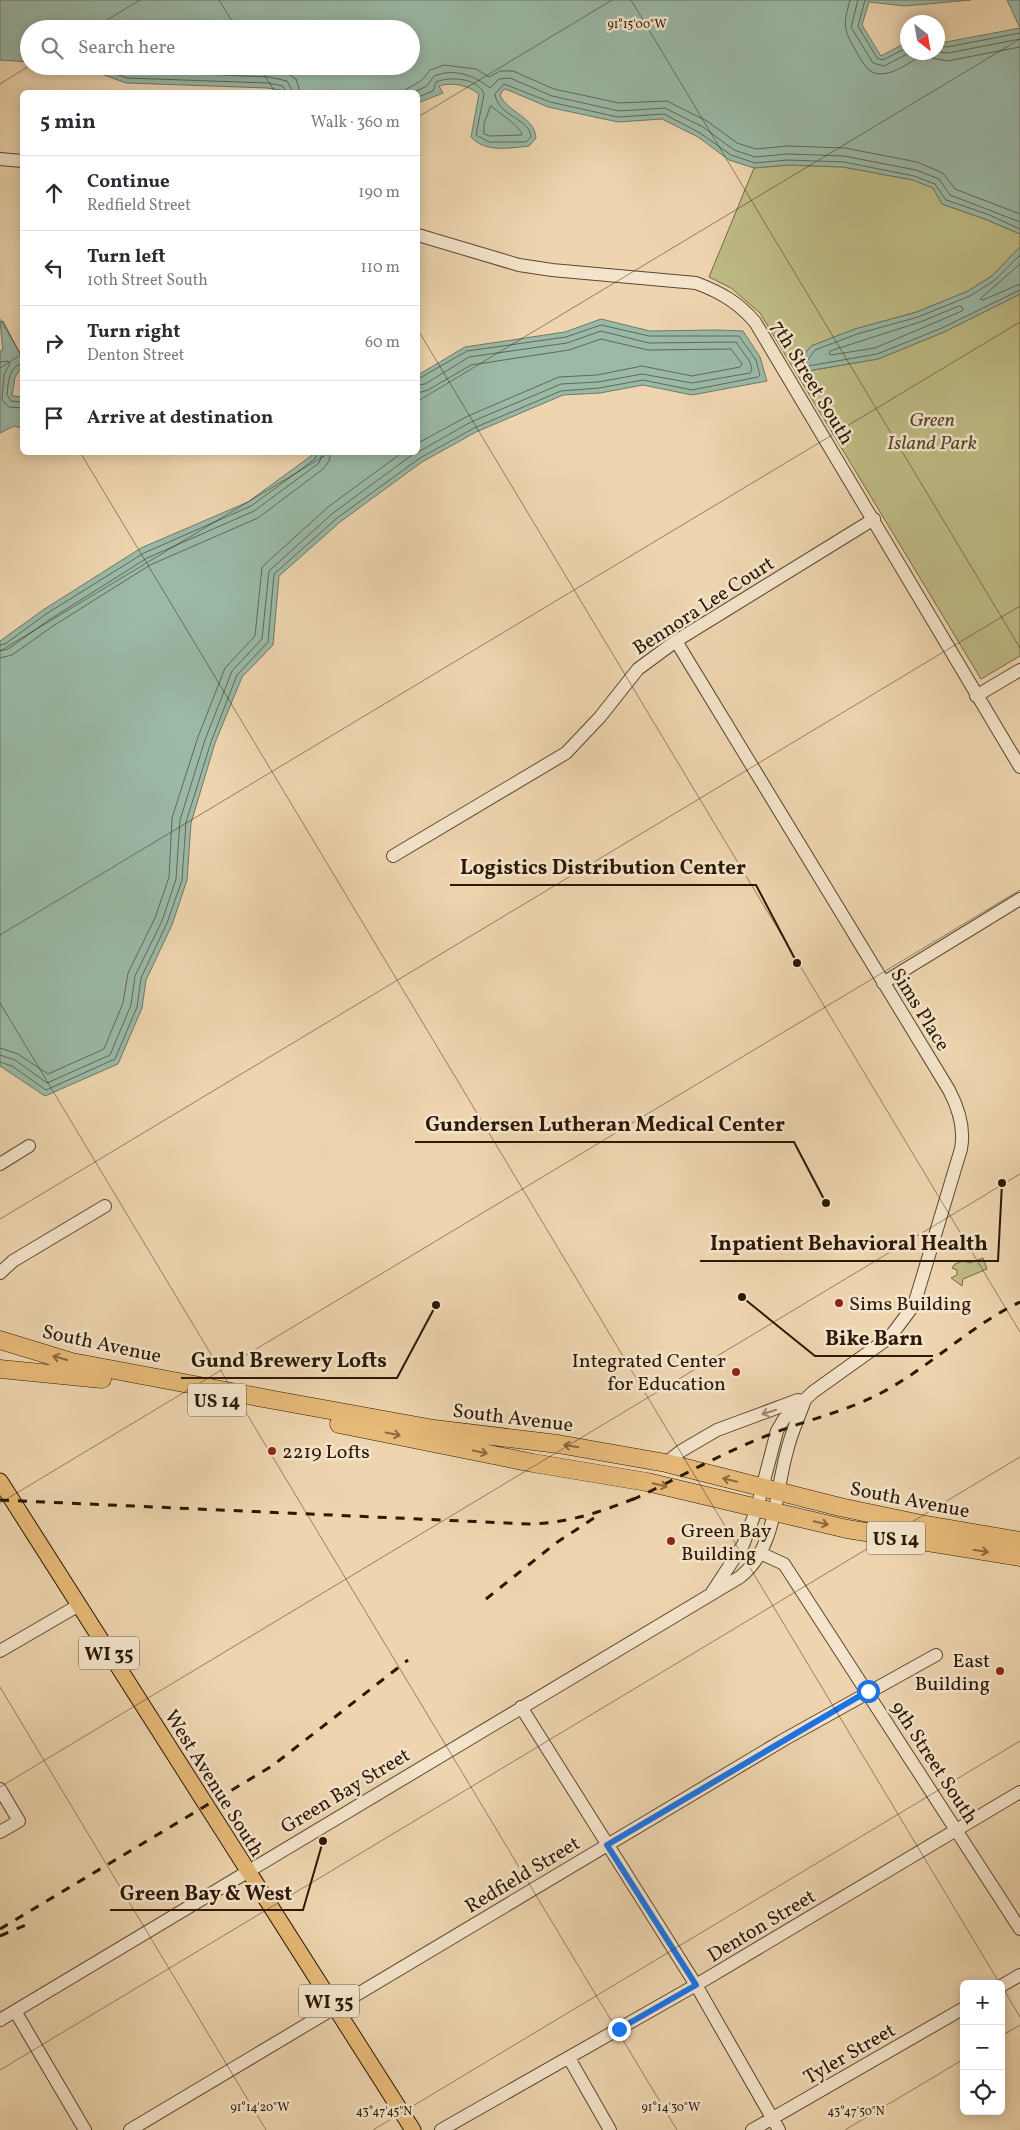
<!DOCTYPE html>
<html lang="en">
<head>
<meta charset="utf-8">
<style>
  body { margin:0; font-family:Vollkorn,serif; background:#f2f2f3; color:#2b2b33 }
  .controls { position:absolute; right:15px; bottom:15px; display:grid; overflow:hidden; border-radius:8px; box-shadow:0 2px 12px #0003 }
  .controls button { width:45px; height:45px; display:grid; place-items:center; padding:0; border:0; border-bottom:1px solid #e1e1e2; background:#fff; color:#2b2b33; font:25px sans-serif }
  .compass { position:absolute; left:900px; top:15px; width:45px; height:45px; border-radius:50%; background:#fff; box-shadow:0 2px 12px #0003; rotate:149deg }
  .stop { position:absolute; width:15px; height:15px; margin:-11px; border:4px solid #1a73e8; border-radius:50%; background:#fff }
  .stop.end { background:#1a73e8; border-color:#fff; box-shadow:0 1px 5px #0008 }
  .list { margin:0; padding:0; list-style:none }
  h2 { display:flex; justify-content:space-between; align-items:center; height:65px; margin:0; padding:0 20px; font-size:21px }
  h2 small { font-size:16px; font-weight:400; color:#7c7c81 }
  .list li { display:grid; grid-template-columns:32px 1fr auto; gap:15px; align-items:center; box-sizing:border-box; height:75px; padding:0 20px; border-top:1px solid #e1e1e2 }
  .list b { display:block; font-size:19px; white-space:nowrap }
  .list p { margin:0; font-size:16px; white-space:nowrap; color:#7c7c81 }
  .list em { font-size:16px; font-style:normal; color:#7c7c81 }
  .icon { flex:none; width:28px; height:28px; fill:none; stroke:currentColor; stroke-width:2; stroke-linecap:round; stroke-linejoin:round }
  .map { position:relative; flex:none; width:1020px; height:2130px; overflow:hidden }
  .search { position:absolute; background:#fff; box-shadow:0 2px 12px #0003; left:20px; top:20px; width:400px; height:55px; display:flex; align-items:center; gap:12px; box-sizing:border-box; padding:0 18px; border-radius:28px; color:#7c7c81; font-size:19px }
  .panel { position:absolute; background:#fff; box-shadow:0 2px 12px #0003; left:20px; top:90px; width:400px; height:365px; border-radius:8px }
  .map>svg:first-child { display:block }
</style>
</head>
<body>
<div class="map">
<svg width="1020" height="2130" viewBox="0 0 1020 2130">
  <rect width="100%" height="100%" fill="#eed5af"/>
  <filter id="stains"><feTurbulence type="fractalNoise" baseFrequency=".004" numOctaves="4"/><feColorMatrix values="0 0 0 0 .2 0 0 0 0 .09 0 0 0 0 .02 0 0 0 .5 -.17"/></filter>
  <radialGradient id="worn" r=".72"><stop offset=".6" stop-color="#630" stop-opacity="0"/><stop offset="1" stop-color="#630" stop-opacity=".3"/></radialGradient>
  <path fill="#bfbc86" stroke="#756a46" d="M788,165L843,167L913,180L933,188L942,204L985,219L1020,234V247L992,276L968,291L917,312L855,329L811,346L799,361L802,372L878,359L944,332L1020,294V656L981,679L760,313L731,288L709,277L754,168Z
    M983,1258L987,1269L963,1279L962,1286L951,1278L957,1275V1270L952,1268L955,1264L963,1261L970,1263Z"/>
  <path fill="#9ab9a7" stroke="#6e7967" d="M0,0H971L905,6L869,2L862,25L881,56L907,42L908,52H938V40L946,42L1020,28L1007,0H1020V234L985,219L942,204L933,188L913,180L843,167L788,165L754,168L729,160L698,137L662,119L618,122L548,107L508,90L504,89L500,95C508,113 535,117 536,138L529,146C510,148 485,153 471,137L479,94C468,85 452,82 439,86L443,93L418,103V92H295L267,88L126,83L80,66H411V29H29V62L0,60Z
    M1020,247V294L944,332L878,359L801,372L799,361L811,346L855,329L917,312L968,291L992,276Z
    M601,319L650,331L716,330L743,331L760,357L767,381L692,395L643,385L600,393L563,395L476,432L422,462L340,522L279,576L273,645L242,677L215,743L191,823L187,880L172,925L146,980L142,1008L118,1064L45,1096L0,1066V641L43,610L141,548L248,502L315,453L418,452V375L465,347L565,332Z
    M3,321L22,358V366L15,377L12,396L22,397V428L14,426L0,433V351L3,350L0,322Z"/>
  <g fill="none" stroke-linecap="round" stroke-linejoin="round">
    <path stroke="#626856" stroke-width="1" d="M850,0C843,25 843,29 856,51C860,58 864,66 870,71C885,81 911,63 923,53L932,58L947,61L1020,47
      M858,0L851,27L873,63L884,66L911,52
      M865,0L858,26L877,58L883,60L908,47
      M938,46L947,47L1020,33
      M938,52L948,53L1020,39
      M95,66L127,78L268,83L283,86L286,92
      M113,66L128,71L269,77L287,81L293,92
      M201,66L285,72L296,79L300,92
      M402,92L422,80L430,70L444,65L476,69L489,77L500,71H513L554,89L619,103L667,101L707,121L737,143L756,149L787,146L845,148L917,162L943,173L955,189L1020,214
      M414,92L427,86L434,76C454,68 474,75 490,88L499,79L510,78L552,96L619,111L665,108L703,127L734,150L755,157L787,154L844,156L916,170L939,179L950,195L1020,222
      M418,97L433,91L436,82C450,76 478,78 484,94L476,135L489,142H526L531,137C530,118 498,117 495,94L504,84L550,102L618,117L664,114L700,133L731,155L755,163L788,160L844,162L914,176L935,184L946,200L987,214L1020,229
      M491,106C498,112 521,127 522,135L490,136L484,134V124Z
      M1020,255L995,280L970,296L918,317L857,334L815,350L805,364L808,366L877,354L942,328L1020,290
      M1020,264L980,299L983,300L1020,284
      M960,306L963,308L962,311L875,348L831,355L829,354L830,351L920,322Z
      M0,362L8,361L10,363L4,375L2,400L9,407L22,408
      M22,364C9,365 8,384 7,395L11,401L22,402
      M418,385L425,384L469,357L567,343L601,331L649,343L736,342L750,362L752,370L750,373L692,383L642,374L598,382L561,384L471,422L418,452
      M418,393L428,390L471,365L569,350L601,339L648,350L731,349L742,364L740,367L692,376L642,366L597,375L559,377L468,416L418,443
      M0,645L5,644L46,614L144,553L251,506L315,459L317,452
      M0,651L8,649L49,620L147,558L254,511L319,463L323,452
      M0,658L12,655L53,626L150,565L258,518L323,469L329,461L331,452
      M0,1048L18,1054L48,1074L104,1049L123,1003L128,973L155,918L169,877L172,818L198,737L225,668L255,636L262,567L328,507L403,452
      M0,1055L15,1060L47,1083L110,1055L131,1005L135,976L162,921L176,879L180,820L205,740L232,671L262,639L269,571L333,513L416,452
      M0,1062L12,1066L46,1090L115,1059L137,1007L141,978L167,923L182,880L186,822L211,742L237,675L268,642L274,574L337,518L420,458L474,428L561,391L599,388L643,380L692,390L758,377L760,375L756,360L739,336H649L601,325L566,337L467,351L418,379"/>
    <defs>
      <path id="minor" d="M0,159L22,161
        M418,235L519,265L552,270L696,283C720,292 738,302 755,322L1020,767
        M676,641L949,1090C959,1109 965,1128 961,1149L914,1305L890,1337L813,1392L784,1419L777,1431L757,1508L743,1545L711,1594
        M976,696L1020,670
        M393,856L566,753L600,717L638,669L676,641L874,519
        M883,983L1020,899
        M0,1164L29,1146
        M0,1273L13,1261L105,1206
        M666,1463L681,1451L717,1430L798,1400
        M760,1553L784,1564L1020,1929
        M0,1651L79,1605
        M521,1707L696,1985L779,2130
        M0,1789L19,1821L0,1832
        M1001,1986L1020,1975
        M15,2011L85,2130
        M0,2020L740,1577C777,1548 775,1492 787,1451C791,1433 799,1417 805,1400
        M569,2058L610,2130
        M130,2130L785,1739L936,1655
        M441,2130L696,1985L1020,1792
        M752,2130L964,2008"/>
      <path id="major" d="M0,1481L413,2130"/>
      <path id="highway" d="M0,1340L72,1362L274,1400L434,1429L558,1444L666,1463L840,1507L921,1524L1020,1541
        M0,1369L102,1379
        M339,1424L533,1463L647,1482L847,1529L1020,1557"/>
    </defs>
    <use href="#minor" stroke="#5c4730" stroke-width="14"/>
    <use href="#major" stroke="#2b1806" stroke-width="17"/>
    <use href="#highway" stroke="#2b1806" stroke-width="19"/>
    <use href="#minor" stroke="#f4e4cb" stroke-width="12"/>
    <use href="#major" stroke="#e7ba78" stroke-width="15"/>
    <use href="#highway" stroke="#e7ba78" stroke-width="18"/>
    <path stroke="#2b1806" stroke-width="3" stroke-dasharray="9 9" stroke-linecap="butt" d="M0,1500L529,1524C568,1523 602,1512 638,1497
      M632,1500C677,1479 720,1454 766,1436C805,1420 846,1412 883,1392C931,1366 970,1326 1020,1302
      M486,1599L556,1543L594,1518
      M0,1929L272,1766L408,1660
      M0,1936L26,1925"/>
  </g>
  <defs><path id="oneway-shaft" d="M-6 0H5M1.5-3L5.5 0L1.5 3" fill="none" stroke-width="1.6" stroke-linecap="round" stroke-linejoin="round" transform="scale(1.25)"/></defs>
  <g stroke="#89693f">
    <use href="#oneway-shaft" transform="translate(60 1358) rotate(-164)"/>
    <use href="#oneway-shaft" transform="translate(393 1434) rotate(11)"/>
    <use href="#oneway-shaft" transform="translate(571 1446) rotate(-171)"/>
    <use href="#oneway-shaft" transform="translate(480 1452) rotate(12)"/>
    <use href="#oneway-shaft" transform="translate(730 1480) rotate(-166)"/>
    <use href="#oneway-shaft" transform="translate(660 1485) rotate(13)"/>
    <use href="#oneway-shaft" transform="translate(821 1523) rotate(13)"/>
    <use href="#oneway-shaft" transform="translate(981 1551) rotate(9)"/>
  </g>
  <use stroke="#9a8872" href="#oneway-shaft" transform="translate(769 1412) rotate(162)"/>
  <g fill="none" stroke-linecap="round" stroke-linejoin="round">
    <path stroke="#1a73e8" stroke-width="6" d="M619,2029L696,1985L607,1845L868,1691"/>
  </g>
  <path fill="none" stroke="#2b1806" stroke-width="1" stroke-opacity="0.45" d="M219,0L237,29M631,0L1020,648M92,29L140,0M259,66L275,92M0,84L29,66M418,117L612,0M0,319L22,356M418,330L1020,1332M0,368L22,354M418,401L1020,39M80,452L1000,1984M0,651L331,452M0,935L1020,322M0,1003L677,2130M0,1219L1020,606M0,1503L1020,890M0,1687L266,2130M0,1787L1020,1174M1001,1985L1020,2017M1001,2036L1020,2025M0,2070L1020,1457M373,2130L1020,1741M845,2130L964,2059"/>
  <g fill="#8f2418" stroke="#f4e4cb" stroke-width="2">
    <circle cx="839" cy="1303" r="5"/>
    <circle cx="736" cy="1372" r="5"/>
    <circle cx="272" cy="1451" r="5"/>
    <circle cx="671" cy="1541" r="5"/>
    <circle cx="1000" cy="1671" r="5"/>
  </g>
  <g text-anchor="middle" stroke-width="5" stroke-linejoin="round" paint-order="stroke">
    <g fill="#f4e4cb" stroke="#675541" stroke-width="1">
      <rect x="188" y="1383.5" width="58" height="33" rx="4"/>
      <rect x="867" y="1521.5" width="58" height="33" rx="4"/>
      <rect x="79" y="1636.5" width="60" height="33" rx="4"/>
      <rect x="299" y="1984.5" width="60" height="33" rx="4"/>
    </g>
    <g font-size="19" font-weight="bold" fill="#2b1806">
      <text x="217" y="1407">US 14</text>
      <text x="896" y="1545">US 14</text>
      <text x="109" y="1660">WI 35</text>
      <text x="329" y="2008">WI 35</text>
    </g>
    <g font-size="20" fill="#2b1806" stroke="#f4e4cb">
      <text transform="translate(813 382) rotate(59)" y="7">7th Street South</text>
      <text transform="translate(703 605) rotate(-33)" y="7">Bennora Lee Court</text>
      <text transform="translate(921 1009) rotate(58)" y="7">Sims Place</text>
      <text transform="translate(102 1343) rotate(12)" y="7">South Avenue</text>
      <text transform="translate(513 1417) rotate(7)" y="7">South Avenue</text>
      <text transform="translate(910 1499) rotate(11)" y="7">South Avenue</text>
      <text transform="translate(935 1762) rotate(57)" y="7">9th Street South</text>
      <text transform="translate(215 1783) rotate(58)" y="7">West Avenue South</text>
      <text transform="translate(345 1790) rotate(-31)" y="7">Green Bay Street</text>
      <text transform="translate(522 1874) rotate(-31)" y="7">Redfield Street</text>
      <text transform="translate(761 1925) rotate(-31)" y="7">Denton Street</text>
      <text transform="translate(849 2053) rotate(-30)" y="7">Tyler Street</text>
    </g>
    <g font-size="20" font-style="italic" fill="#57492c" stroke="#f4e4cb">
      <text x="932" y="426">Green<tspan x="932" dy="23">Island Park</tspan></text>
    </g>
    <g font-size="20" fill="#2b1806" stroke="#f4e4cb" text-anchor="start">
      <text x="849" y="1310">Sims Building</text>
      <text x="726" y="1367" text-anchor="end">Integrated Center<tspan x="726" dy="23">for Education</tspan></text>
      <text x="282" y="1458">2219 Lofts</text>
      <text x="681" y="1537">Green Bay<tspan x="681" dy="23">Building</tspan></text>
      <text x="990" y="1667" text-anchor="end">East<tspan x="990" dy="23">Building</tspan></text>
    </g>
  </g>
  <g font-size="12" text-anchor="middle" fill="#2b1806" stroke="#f4e4cb" stroke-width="5" stroke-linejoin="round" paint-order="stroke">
    <text x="637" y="28">91°15'00"W</text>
    <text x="260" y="2111">91°14'20"W</text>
    <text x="671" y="2111">91°14'30"W</text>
    <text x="384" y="2115">43°47'45"N</text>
    <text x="856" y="2115">43°47'50"N</text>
  </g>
  <path fill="none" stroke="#2b1806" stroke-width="2" d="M797 963L756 885H450M826 1203L794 1142H415M1002 1183L998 1261H700M742 1297L815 1356H933M436 1305L397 1378H181M323 1841L303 1910H110"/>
  <g fill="#2b1806" stroke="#f4e4cb" stroke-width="2">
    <circle cx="797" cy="963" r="5"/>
    <circle cx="826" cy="1203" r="5"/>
    <circle cx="1002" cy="1183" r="5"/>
    <circle cx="742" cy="1297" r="5"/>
    <circle cx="436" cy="1305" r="5"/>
    <circle cx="323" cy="1841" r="5"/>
  </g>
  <g font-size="21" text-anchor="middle" font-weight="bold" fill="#2b1806" stroke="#f4e4cb" stroke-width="5" stroke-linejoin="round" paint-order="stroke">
    <text x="603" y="874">Logistics Distribution Center</text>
    <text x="605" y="1131">Gundersen Lutheran Medical Center</text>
    <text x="849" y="1250">Inpatient Behavioral Health</text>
    <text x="874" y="1345">Bike Barn</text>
    <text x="289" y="1367">Gund Brewery Lofts</text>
    <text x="206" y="1900">Green Bay &amp; West</text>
  </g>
  <rect width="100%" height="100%" filter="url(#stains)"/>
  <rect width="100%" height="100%" fill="url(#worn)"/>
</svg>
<div class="controls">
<button>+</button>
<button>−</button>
<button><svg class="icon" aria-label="locate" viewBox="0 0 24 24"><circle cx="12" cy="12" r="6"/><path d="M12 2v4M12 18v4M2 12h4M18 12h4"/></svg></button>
</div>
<svg class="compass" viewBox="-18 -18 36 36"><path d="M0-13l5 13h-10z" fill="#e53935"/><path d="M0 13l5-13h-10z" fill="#7c7c81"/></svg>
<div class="stop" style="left:868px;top:1691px"></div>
<div class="stop end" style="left:619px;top:2029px"></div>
<div class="search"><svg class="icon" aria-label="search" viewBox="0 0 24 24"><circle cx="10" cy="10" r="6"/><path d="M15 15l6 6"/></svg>Search here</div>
<section class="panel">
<h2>5 min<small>Walk · 360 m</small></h2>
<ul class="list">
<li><svg class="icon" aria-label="ahead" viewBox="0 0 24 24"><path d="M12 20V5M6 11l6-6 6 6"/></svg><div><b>Continue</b><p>Redfield Street</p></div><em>190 m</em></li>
<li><svg class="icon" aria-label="left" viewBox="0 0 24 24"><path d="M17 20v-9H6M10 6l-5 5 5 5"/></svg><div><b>Turn left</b><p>10th Street South</p></div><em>110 m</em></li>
<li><svg class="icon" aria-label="right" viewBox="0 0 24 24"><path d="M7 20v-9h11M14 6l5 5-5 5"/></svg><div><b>Turn right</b><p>Denton Street</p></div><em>60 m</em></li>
<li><svg class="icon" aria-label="arrive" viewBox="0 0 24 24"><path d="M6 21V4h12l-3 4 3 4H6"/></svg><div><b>Arrive at destination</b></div></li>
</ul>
</section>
</div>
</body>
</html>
